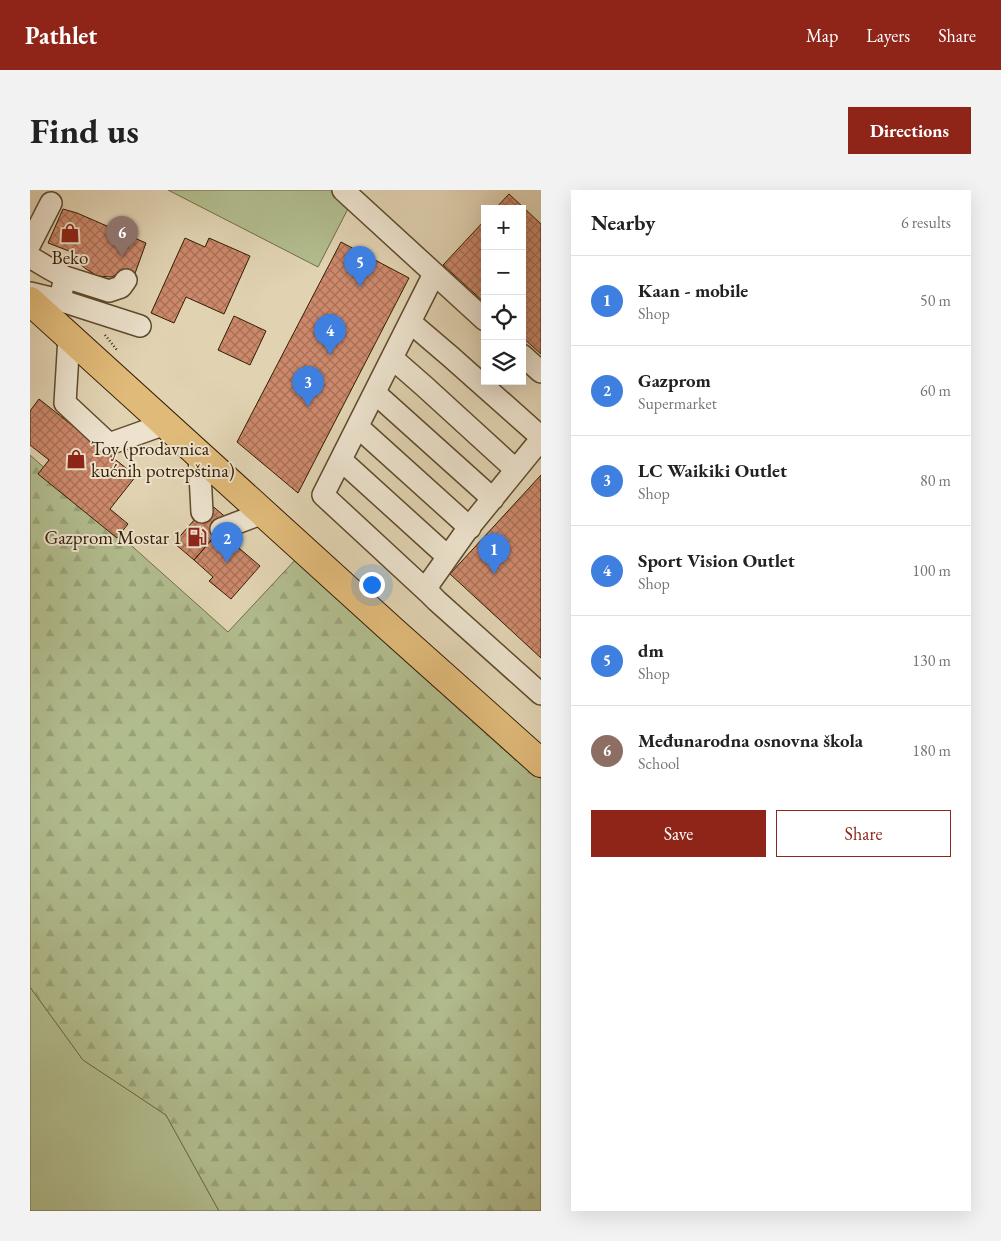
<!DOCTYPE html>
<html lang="en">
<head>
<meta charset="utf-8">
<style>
  body { margin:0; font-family:"EB Garamond",serif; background:#f2f2f2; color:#222 }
  .controls { position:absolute; right:15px; top:15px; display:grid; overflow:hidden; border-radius:0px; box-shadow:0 5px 20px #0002 }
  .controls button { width:45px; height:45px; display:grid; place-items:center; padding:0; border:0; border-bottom:1px solid #e0e0e0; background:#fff; color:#222; font:25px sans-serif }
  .you { position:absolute; left:341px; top:394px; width:18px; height:18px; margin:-12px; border:4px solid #fff; border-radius:50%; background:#1a73e8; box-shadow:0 0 0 8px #1a73e833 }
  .badge { display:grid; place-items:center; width:32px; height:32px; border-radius:50%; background:#8f2418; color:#fff; font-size:16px; font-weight:700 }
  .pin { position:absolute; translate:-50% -41px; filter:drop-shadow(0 1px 2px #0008) }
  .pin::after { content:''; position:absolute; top:26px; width:18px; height:15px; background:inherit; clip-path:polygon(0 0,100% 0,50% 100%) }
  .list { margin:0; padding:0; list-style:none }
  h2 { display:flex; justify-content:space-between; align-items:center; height:65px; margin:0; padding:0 20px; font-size:21px }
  h2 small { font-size:16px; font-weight:400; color:#767676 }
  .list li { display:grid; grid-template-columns:32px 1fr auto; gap:15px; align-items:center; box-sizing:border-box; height:90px; padding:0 20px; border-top:1px solid #e0e0e0 }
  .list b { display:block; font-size:19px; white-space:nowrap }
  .list p { margin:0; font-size:16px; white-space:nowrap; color:#767676 }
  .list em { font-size:16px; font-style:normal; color:#767676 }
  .actions { display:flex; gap:10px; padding:15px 20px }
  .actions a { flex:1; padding:11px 0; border:1px solid #8f2418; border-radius:0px; text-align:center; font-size:18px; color:#8f2418 }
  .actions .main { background:#8f2418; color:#fff }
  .icon { flex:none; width:28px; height:28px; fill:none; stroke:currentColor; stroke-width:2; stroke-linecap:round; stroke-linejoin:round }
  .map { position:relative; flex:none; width:511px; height:1021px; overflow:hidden; border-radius:0px }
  header { display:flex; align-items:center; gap:30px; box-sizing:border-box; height:70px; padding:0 25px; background:#8f2418; color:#fff }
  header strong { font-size:24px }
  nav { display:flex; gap:28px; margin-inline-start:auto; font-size:18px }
  .intro { display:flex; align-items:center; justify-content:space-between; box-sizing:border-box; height:120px; padding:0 30px }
  h1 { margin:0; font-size:35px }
  .button { padding:12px 22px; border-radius:0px; background:#8f2418; color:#fff; font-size:18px; font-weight:700 }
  main { display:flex; gap:30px; padding:0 30px }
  aside { flex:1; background:#fff; border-radius:0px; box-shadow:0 5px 20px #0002 }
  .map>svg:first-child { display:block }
</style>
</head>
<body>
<header>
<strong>Pathlet</strong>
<nav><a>Map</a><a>Layers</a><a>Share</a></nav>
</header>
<div class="intro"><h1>Find us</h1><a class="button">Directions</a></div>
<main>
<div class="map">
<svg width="511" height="1021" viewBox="0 0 511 1021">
  <defs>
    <pattern id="forest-firs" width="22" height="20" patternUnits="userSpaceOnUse" patternTransform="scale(1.25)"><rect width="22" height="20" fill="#b1bc8d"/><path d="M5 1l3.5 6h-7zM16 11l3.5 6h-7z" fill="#99a178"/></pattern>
    <pattern id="building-cross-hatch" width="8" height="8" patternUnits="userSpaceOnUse" patternTransform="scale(1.25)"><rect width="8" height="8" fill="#cd896c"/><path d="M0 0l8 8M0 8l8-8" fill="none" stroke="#a76f56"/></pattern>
  </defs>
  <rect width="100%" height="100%" fill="#e1d3b2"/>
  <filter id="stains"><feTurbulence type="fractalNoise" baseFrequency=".004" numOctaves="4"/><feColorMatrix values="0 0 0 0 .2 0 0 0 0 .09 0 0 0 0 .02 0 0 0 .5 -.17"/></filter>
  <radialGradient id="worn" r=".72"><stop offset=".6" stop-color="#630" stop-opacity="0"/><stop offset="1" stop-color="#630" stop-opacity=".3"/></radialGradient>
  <path fill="#b1bc8d" stroke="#726d46" d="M138,0H313L323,9L288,77Z
    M0,797L53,870L136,925L189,1021H0Z"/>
  <path fill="url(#forest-firs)" stroke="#726d46" d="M0,265L198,442L267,368L511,589V1021H189L136,925L53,870L0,797Z"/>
  <path fill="url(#building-cross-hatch)" stroke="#341e00" d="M479,4L511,34V164L492,147V19H465Z
    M33,19L47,23L116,53L103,89L86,85L81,87L67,86L56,79L45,70L39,61L18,53Z
    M455,30V113L413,75Z
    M155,48L175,57L179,48L220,66L194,124L156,107L144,133L121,123Z
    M311,52L379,88L268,303L207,252Z
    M204,126L236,141L220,175L188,160Z
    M9,209L106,286L80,319L98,334L87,348L8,284L19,270L0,255V221Z
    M511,285V468L420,384Z
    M179,313L199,330L164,370L144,353Z
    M189,341L230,376L201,409L179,391L183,387L164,370Z"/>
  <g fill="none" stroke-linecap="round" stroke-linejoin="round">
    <defs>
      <path id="minor" d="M313,0L455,130
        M0,54L21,13
        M0,67L20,79L35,87L32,100
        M35,87L79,101L91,97L96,90
        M0,103L29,110L110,136
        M380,132L421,167L511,247
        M39,147L35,213L79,254L135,234
        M492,165L511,182
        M362,168L394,196L486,280
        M345,203L463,309
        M328,237L440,338
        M511,249L437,340L398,395L400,404L407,411L511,504
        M169,265L172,322
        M311,270L418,367
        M191,339L233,323
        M400,404L293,305L404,84"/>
      <path id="major" d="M0,111L361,439L511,573"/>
    </defs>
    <use href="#minor" stroke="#5f4b2c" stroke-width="24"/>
    <use href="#major" stroke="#341e00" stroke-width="30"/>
    <path stroke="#341e00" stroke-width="2.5" stroke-dasharray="1 2.5" stroke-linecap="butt" d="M75,145L87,160"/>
    <use href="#minor" stroke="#ece2cd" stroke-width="21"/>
    <use href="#major" stroke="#e0ba79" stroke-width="28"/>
  </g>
  <defs>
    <symbol id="shop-bare" viewBox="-9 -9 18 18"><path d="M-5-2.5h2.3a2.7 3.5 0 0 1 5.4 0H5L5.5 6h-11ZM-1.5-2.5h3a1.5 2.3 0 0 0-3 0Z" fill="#8f2418" stroke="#ece2cd" stroke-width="2.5" paint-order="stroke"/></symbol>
    <symbol id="fuel-bare" viewBox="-9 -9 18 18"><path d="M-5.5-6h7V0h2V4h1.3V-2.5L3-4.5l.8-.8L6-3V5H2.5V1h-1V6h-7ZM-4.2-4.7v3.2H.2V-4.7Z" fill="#8f2418" stroke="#ece2cd" stroke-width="2.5" paint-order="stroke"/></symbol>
  </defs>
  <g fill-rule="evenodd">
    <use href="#shop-bare" x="26" y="29" width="28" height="28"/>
    <use href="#shop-bare" x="32" y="255" width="28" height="28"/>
    <use href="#fuel-bare" x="153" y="333" width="28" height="28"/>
  </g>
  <g text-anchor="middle" stroke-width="4" stroke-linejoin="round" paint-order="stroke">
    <g font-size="19" fill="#341e00" stroke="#ece2cd">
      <text x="40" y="74">Beko</text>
      <text x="61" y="265" text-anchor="start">Toy (prodavnica<tspan x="61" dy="22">kućnih potrepština)</tspan></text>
      <text x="152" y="354" text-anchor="end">Gazprom Mostar 1</text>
    </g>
  </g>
  <rect width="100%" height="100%" filter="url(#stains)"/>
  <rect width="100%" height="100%" fill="url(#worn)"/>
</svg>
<div class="controls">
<button>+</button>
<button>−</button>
<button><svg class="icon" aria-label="locate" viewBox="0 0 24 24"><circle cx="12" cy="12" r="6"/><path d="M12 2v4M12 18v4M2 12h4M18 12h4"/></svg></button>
<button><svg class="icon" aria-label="layers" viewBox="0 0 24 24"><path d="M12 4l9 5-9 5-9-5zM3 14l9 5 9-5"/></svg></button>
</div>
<div class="you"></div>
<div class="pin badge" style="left:464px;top:384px;background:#3f7fe0">1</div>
<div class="pin badge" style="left:197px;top:373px;background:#3f7fe0">2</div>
<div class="pin badge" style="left:278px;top:217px;background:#3f7fe0">3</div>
<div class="pin badge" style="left:300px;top:165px;background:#3f7fe0">4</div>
<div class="pin badge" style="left:330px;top:97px;background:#3f7fe0">5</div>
<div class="pin badge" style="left:92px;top:67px;background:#8d6e63">6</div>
</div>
<aside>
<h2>Nearby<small>6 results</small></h2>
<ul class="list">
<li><span class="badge" style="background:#3f7fe0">1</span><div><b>Kaan - mobile</b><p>Shop</p></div><em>50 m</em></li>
<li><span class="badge" style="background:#3f7fe0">2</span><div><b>Gazprom</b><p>Supermarket</p></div><em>60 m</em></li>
<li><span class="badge" style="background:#3f7fe0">3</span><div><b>LC Waikiki Outlet</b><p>Shop</p></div><em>80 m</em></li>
<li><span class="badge" style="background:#3f7fe0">4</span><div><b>Sport Vision Outlet</b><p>Shop</p></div><em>100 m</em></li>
<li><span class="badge" style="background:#3f7fe0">5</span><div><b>dm</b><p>Shop</p></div><em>130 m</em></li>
<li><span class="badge" style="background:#8d6e63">6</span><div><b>Međunarodna osnovna škola</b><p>School</p></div><em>180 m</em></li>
</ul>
<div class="actions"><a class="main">Save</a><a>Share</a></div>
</aside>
</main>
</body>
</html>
